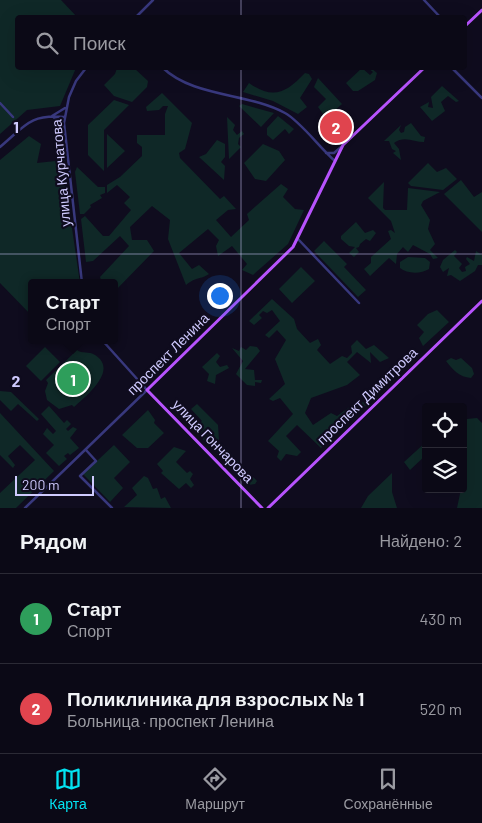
<!DOCTYPE html>
<html lang="ru">
<head>
<meta charset="utf-8">
<style>
  body { margin:0; font-family:Barlow,sans-serif; background:#14121f; color:#f1f3f6 }
  .controls { position:absolute; right:15px; bottom:15px; display:grid; overflow:hidden; border-radius:5px; box-shadow:0 5px 20px #0002 }
  .controls button { width:45px; height:45px; display:grid; place-items:center; padding:0; border:0; border-bottom:1px solid #2b2a35; background:#0b0916; color:#f1f3f6; font:25px sans-serif }
  .scale { position:absolute; left:15px; bottom:12px; width:79px; box-sizing:border-box; padding-left:5px; border:2px solid #cfcafe; border-top:0; font-size:14px; line-height:18px; white-space:nowrap; color:#cfcafe; -webkit-text-stroke:4px #0f0c1e; paint-order:stroke }
  .you { position:absolute; left:219px; top:295px; width:18px; height:18px; margin:-12px; border:4px solid #fff; border-radius:50%; background:#1a73e8; box-shadow:0 0 0 8px #1a73e833 }
  .badge { display:grid; place-items:center; width:32px; height:32px; border-radius:50%; background:#03e3f2; color:#fff; font-size:16px; font-weight:700 }
  .pin { position:absolute; translate:-50% -50%; border:2px solid #fff; box-shadow:0 1px 5px #0006 }
  .popup { position:absolute; left:28px; top:279px; width:90px; height:65px; box-sizing:border-box; display:grid; place-content:center; border-radius:5px; background:#0b0916; filter:drop-shadow(0 1px 4px #0005); font-size:16px; white-space:nowrap; color:#9a9aa1 }
  .popup b { font-size:19px; color:#f1f3f6 }
  .popup::after { content:''; position:absolute; left:50%; top:100%; margin-left:-10px; border:10px solid transparent; border-top-color:#0b0916 }
  .list { margin:0; padding:0; list-style:none }
  h2 { display:flex; justify-content:space-between; align-items:center; height:65px; margin:0; padding:0 20px; font-size:21px }
  h2 small { font-size:16px; font-weight:400; color:#9a9aa1 }
  .list li { display:grid; grid-template-columns:32px 1fr auto; gap:15px; align-items:center; box-sizing:border-box; height:90px; padding:0 20px; border-top:1px solid #2b2a35 }
  .list b { display:block; font-size:19px; white-space:nowrap }
  .list p { margin:0; font-size:16px; white-space:nowrap; color:#9a9aa1 }
  .list em { font-size:16px; font-style:normal; color:#9a9aa1 }
  .icon { flex:none; width:28px; height:28px; fill:none; stroke:currentColor; stroke-width:2; stroke-linecap:round; stroke-linejoin:round }
  .map { position:relative; flex:none; width:482px; height:508px; overflow:hidden }
  .search { position:absolute; background:#0b0916; box-shadow:0 5px 20px #0002; left:15px; right:15px; top:15px; height:55px; display:flex; align-items:center; gap:12px; box-sizing:border-box; padding:0 18px; border-radius:5px; color:#9a9aa1; font-size:19px }
  .sheet { height:245px; background:#0b0916 }
  nav { display:flex; justify-content:space-around; align-items:center; box-sizing:border-box; height:70px; border-top:1px solid #2b2a35; background:#0b0916; font-size:14px; color:#9a9aa1 }
  nav a { display:grid; justify-items:center; gap:2px }
  nav .on { color:#03e3f2 }
  .map>svg:first-child { display:block }
</style>
</head>
<body>
<div class="map">
<svg width="482" height="508" viewBox="0 0 482 508">
  <rect width="100%" height="100%" fill="#0f0c1e"/>
  <path fill="#0f2827" d="M0,0H61L77,17L18,18V68H76L60,106L27,110L0,134Z
    M117,68H134L148,81L147,87L132,102L114,96L104,85L115,74Z
    M362,68L370,75L373,72L368,68H371L377,73L375,80L358,91H353L346,83Z
    M305,73L309,74L312,79L300,98L307,107L298,114L273,101L243,92L249,83C273,100 286,93 305,73Z
    M318,78L342,104L326,118L318,107L326,99L314,87Z
    M442,86L459,101L456,102L448,96L441,102L445,111L432,121L420,107L429,102L428,107L433,108L431,97Z
    M162,93L192,123L185,149L179,153L180,158L220,199L224,196L236,209L228,210L216,220L231,237L249,220L247,214L281,184L288,189L283,197L295,209L304,210L288,244L253,275L242,270L247,264L232,246L218,256L216,246L219,240L208,229L179,253L192,269L199,265L209,274C200,280 197,276 186,285L168,239L170,220L152,206L130,227L132,240H147L154,251L114,292V283H102L100,277L129,246L120,236L93,261L86,262L81,219L85,216L103,236H109L131,210L124,203L130,197L117,185L107,193V185L120,177L142,156V147L137,143V135H165V114L168,106H163L159,110L147,111L146,107Z
    M114,100L129,105L104,130V171L88,155V125Z
    M242,104L274,113L261,127L239,106Z
    M278,116L294,129L289,134L285,129L273,140L267,135V128Z
    M227,117L235,125L233,130L237,135L242,131L244,134L239,138L238,144L241,147L229,159Z
    M411,123L421,136L425,137L424,142C414,142 404,135 394,143L399,149L401,160L393,153L396,151L392,149L389,141H384L401,125L399,130L401,133L404,132L405,127Z
    M107,134L125,151L107,168Z
    M29,136L41,144L37,163L65,160V180L80,283H32L30,300L32,316L0,283V160Z
    M217,140L225,144V157L221,162L225,166L224,180L199,157L206,154Z
    M263,144L279,151L285,160L266,181L255,179L244,163Z
    M428,163L437,172L446,168L457,179L443,190L411,186L408,183Z
    M77,167L98,187H105V193L100,195L102,198L90,205L91,207L84,214H80L75,172Z
    M461,180L474,197L482,192V232L444,194Z
    M384,182L383,208L385,210H407L408,188L440,192L423,201L421,205L430,220L428,229L435,244L430,250L438,258L433,259L430,254L413,245L408,252L403,247L397,254L396,264L389,258L370,276L364,269L371,263V257L391,239L388,231L391,230L395,233L391,221L368,198Z
    M356,222L365,233L373,230L376,233L370,241L366,239L360,244L359,247L356,248L359,252L354,257L349,253L355,247L349,246L341,239V236Z
    M324,241L347,264L344,267L366,290L358,297L314,251Z
    M455,250L457,252L454,256L462,264L459,268L462,272L466,271L465,267L470,264L466,259L467,257L474,261L476,251L482,255V265H478L475,271L460,281L451,275L447,276L449,268L443,272L440,267L443,260Z
    M408,257L425,258L430,262L429,269C421,274 407,274 400,268V262Z
    M301,267L315,281L292,303L279,289Z
    M272,299L294,319L297,329L310,343L318,339L321,345L317,350L330,364L342,356L347,358L352,353L351,346L357,340L366,349L374,345L389,358L380,362L370,352L371,363L357,352L347,362L360,375L347,385L311,398L305,413L313,425L331,413L337,416L351,406L367,401L369,403L321,448L297,425L286,436L301,452L297,456L286,454L281,461L277,457L279,451L268,441L293,414L280,398L273,401L269,399L285,384L275,359L286,340L277,330L269,338L265,335L280,321L272,310L267,313L263,311L259,315L262,318L254,325L249,321Z
    M437,310L449,322L423,346L419,338L424,332L417,325L428,314Z
    M250,346L257,347L260,351L245,369L254,370L255,380H262L261,383L255,382V386L247,385L236,374L243,361L232,348L239,351L241,347L246,350Z
    M45,347L60,362L41,381L26,366Z
    M77,350C82,354 89,351 95,355C119,370 86,396 74,407L72,405L59,409L47,400L45,391L48,383L46,380Z
    M217,353L220,356L216,362L220,367L227,365L229,368L216,375L215,384L207,381L209,374L202,367Z
    M451,358L456,360L461,358L472,368L474,374L471,378C459,377 453,370 446,361Z
    M0,391L11,392L39,419L37,421L18,404L11,411L0,400Z
    M197,404L218,425L219,440L211,447L192,429L202,421L191,409Z
    M49,406L64,423L67,420L71,424L66,429L68,431L73,427L77,429L70,438L79,448L70,455L68,453L64,456L67,459L59,466L46,453L54,445L43,434L47,428L53,434L56,431L41,414Z
    M148,410L155,420L154,423L164,433L148,448H137L122,435Z
    M0,413L54,471L16,508H0V493L35,460L20,445L8,456L15,465L13,468L0,455Z
    M463,416L467,419L477,418L482,423V508H457L461,489H463Z
    M426,442V455L410,470L404,462Z
    M221,443L257,481L255,484L248,485L215,450Z
    M114,445L130,462L114,478L123,488L110,502L83,474Z
    M174,447L186,451L176,462L187,473L190,471L193,474L190,479L194,485L191,488L186,483L179,489L161,473L163,471L157,464Z
    M392,473V492L397,508H361L368,496Z
    M144,476L148,478L153,489L157,488L161,499L165,497L171,508L124,507L137,495L132,488Z"/>
  <g fill="none" stroke-linecap="round" stroke-linejoin="round">
    <path stroke="#38387d" stroke-width="2.5" d="M424,0L441,18
      M135,18L153,0
      M163,68C193,97 249,93 285,113C300,121 320,148 335,161
      M452,68L482,98
      M0,103L13,117
      M64,127L60,122L52,116L65,108
      M0,147C25,126 30,114 64,117
      M326,153H334L341,147
      M298,239L359,303
      M82,283L64,123L69,97L76,81L86,68
      M86,450L96,461L80,476L112,508
      M25,508L147,390L102,340"/>
    <path stroke="#b753fd" stroke-width="3" d="M464,27L482,10
      M262,508L147,390L293,247L343,145L424,68
      M268,508L482,301"/>
  </g>
  <path fill="none" stroke="#cfcafe" stroke-width="1" stroke-opacity="0.55" d="M241,0V18M241,68V508M0,254H482"/>
  <g text-anchor="middle" stroke-width="4.5" stroke-linejoin="round" paint-order="stroke">
    <g font-size="14" fill="#cfcafe" stroke="#0f0c1e">
      <text transform="translate(61 173) rotate(-95)" y="5">улица Курчатова</text>
      <text transform="translate(168 354) rotate(-45)" y="5">проспект Ленина</text>
      <text transform="translate(367 396) rotate(-44)" y="5">проспект Димитрова</text>
      <text transform="translate(213 441) rotate(46)" y="5">улица Гончарова</text>
    </g>
  </g>
  <g font-size="16" text-anchor="middle" font-weight="bold" fill="#cfcafe" stroke="#0f0c1e" stroke-width="4.5" stroke-linejoin="round" paint-order="stroke">
    <text x="16" y="133">1</text>
    <text x="16" y="387">2</text>
  </g>
</svg>
<div class="controls">
<button><svg class="icon" aria-label="locate" viewBox="0 0 24 24"><circle cx="12" cy="12" r="6"/><path d="M12 2v4M12 18v4M2 12h4M18 12h4"/></svg></button>
<button><svg class="icon" aria-label="layers" viewBox="0 0 24 24"><path d="M12 4l9 5-9 5-9-5zM3 14l9 5 9-5"/></svg></button>
</div>
<div class="scale">200 m</div>
<div class="you"></div>
<div class="pin badge" style="left:73px;top:379px;background:#2e9e5b">1</div>
<div class="popup"><b>Старт</b>Спорт</div>
<div class="pin badge" style="left:336px;top:127px;background:#e0444e">2</div>
<div class="search"><svg class="icon" aria-label="search" viewBox="0 0 24 24"><circle cx="10" cy="10" r="6"/><path d="M15 15l6 6"/></svg>Поиск</div>
</div>
<section class="sheet">
<h2>Рядом<small>Найдено: 2</small></h2>
<ul class="list">
<li><span class="badge" style="background:#2e9e5b">1</span><div><b>Старт</b><p>Спорт</p></div><em>430 m</em></li>
<li><span class="badge" style="background:#e0444e">2</span><div><b>Поликлиника для взрослых № 1</b><p>Больница · проспект Ленина</p></div><em>520 m</em></li>
</ul>
</section>
<nav>
<a class="on"><svg class="icon" aria-label="map" viewBox="0 0 24 24"><path d="M3 6l6-2 6 2 6-2v14l-6 2-6-2-6 2zM9 4v14M15 6v14"/></svg>Карта</a>
<a><svg class="icon" aria-label="directions" viewBox="0 0 24 24"><path d="M12 3l9 9-9 9-9-9zM9 14v-3h6M13 9l2 2-2 2"/></svg>Маршрут</a>
<a><svg class="icon" aria-label="saved" viewBox="0 0 24 24"><path d="M7 4h10v16l-5-4-5 4z"/></svg>Сохранённые</a>
</nav>
</body>
</html>
